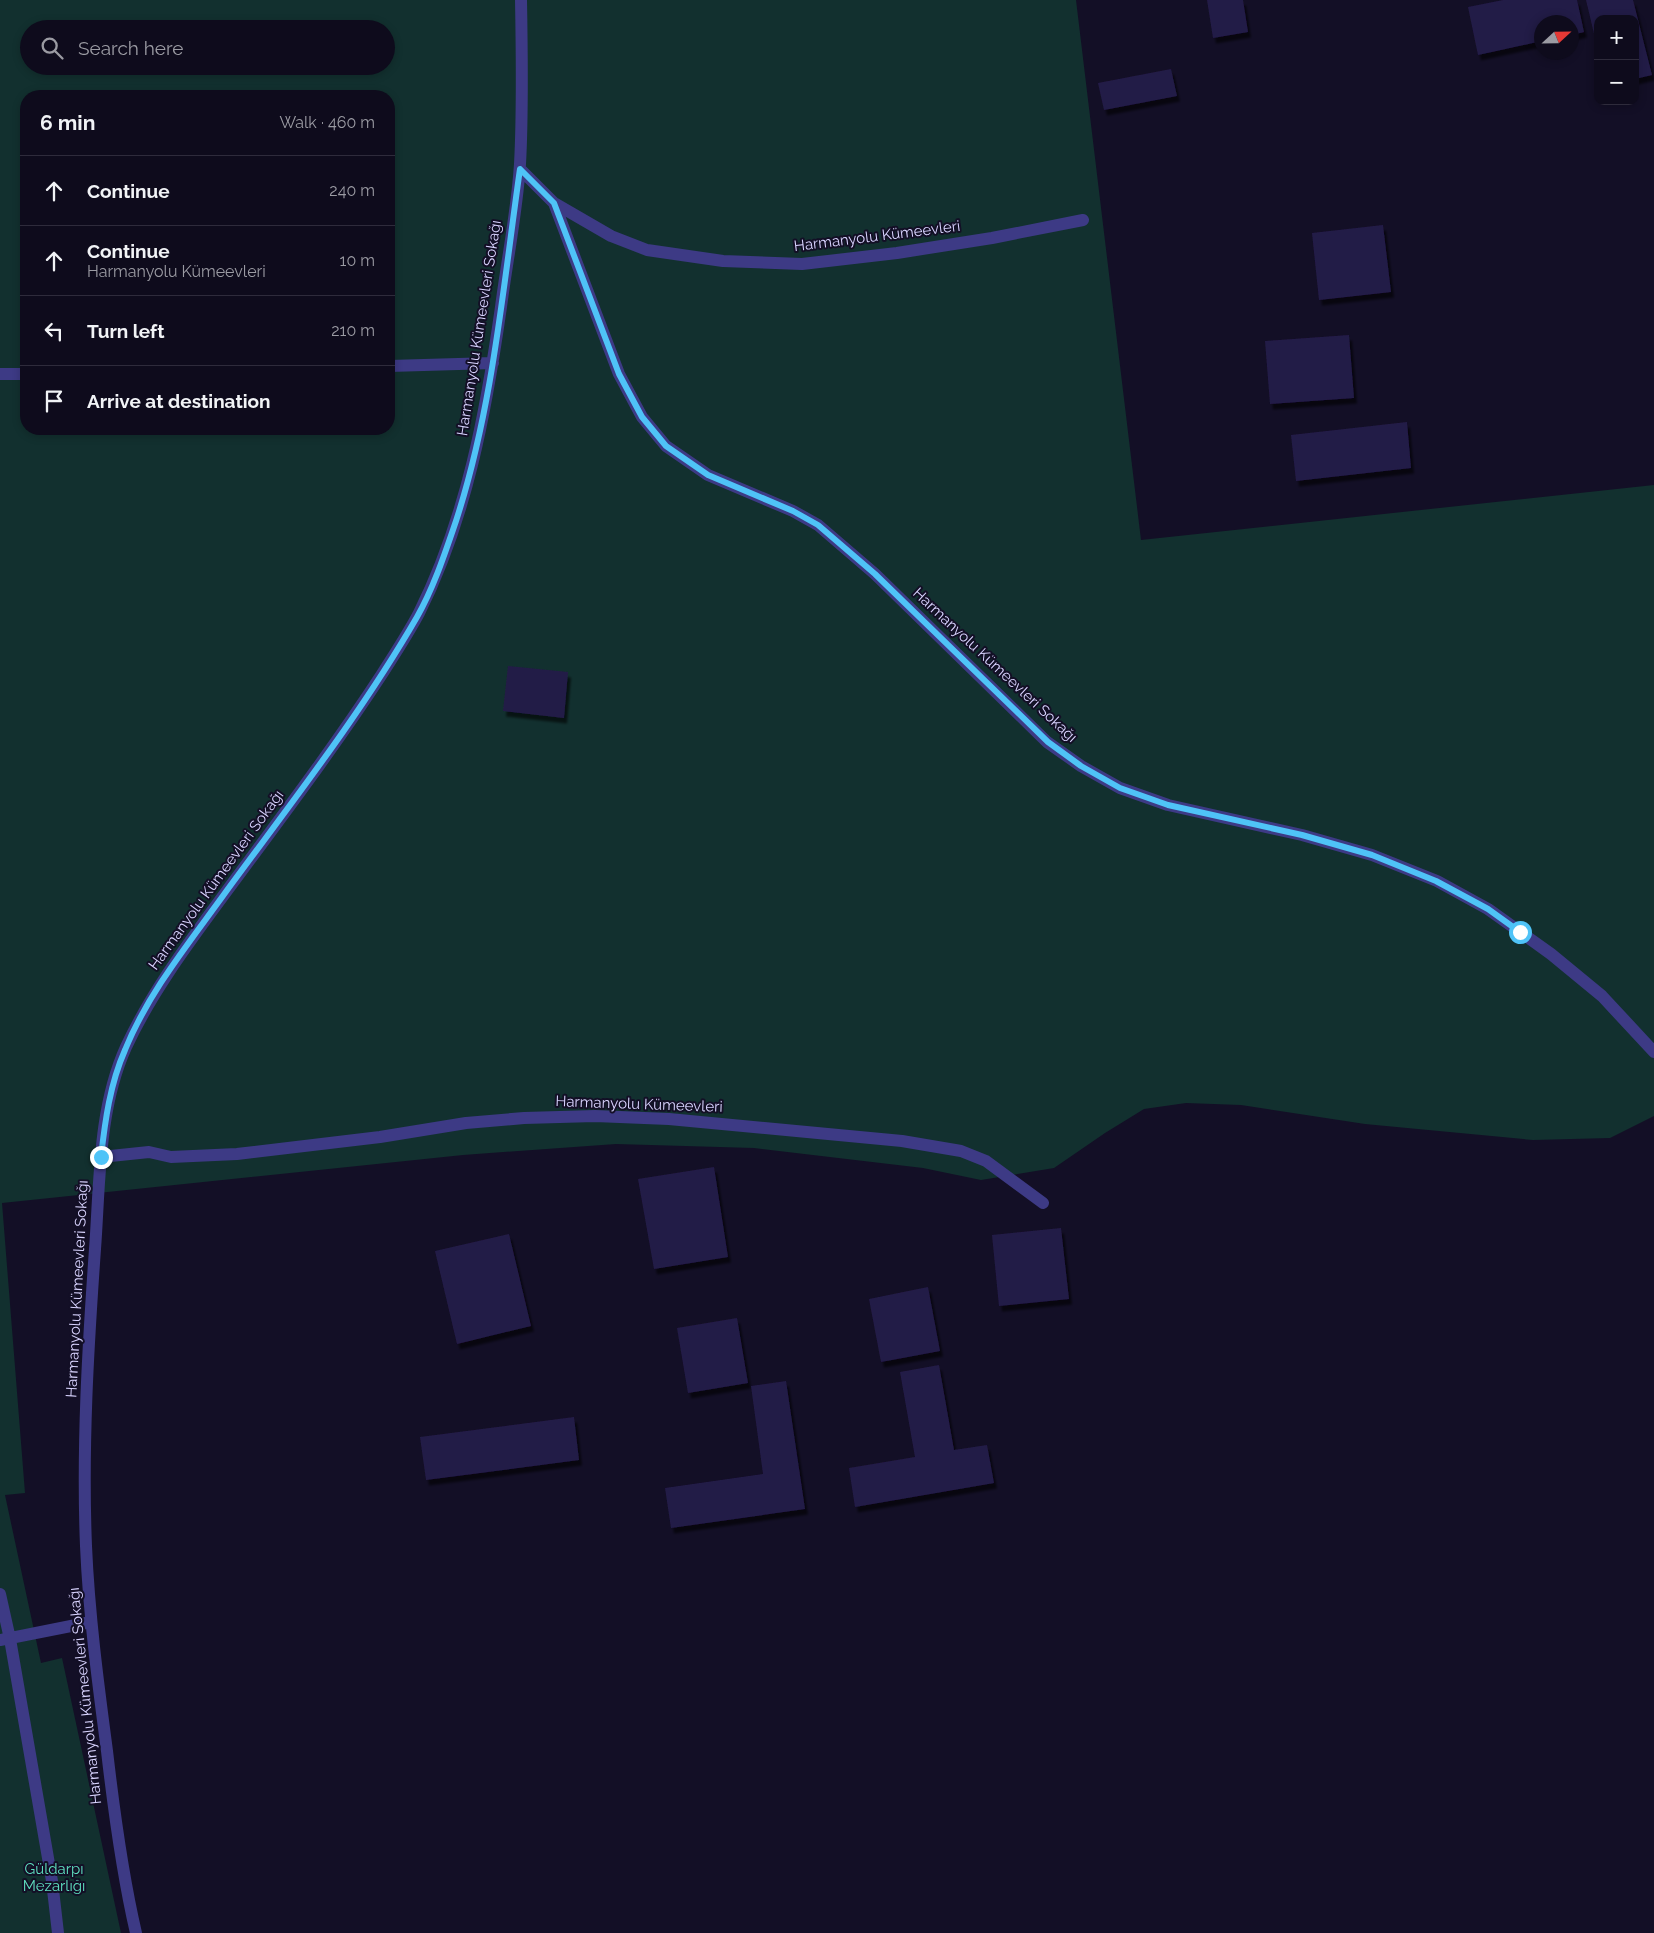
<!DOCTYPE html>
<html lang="en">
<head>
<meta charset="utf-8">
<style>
  body { margin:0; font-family:Raleway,sans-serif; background:#1c1929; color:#f1f3f6 }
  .controls { position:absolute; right:15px; top:15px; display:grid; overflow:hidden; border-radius:10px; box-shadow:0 2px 8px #0003 }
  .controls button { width:45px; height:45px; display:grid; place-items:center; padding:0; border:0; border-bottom:1px solid #2e2b3b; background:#0e0b1c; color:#f1f3f6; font:25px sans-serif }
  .compass { position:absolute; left:1534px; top:15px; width:45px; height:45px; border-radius:50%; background:#0e0b1c; box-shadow:0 2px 8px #0003; rotate:68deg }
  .stop { position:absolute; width:15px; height:15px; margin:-11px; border:4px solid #4fc3f7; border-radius:50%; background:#fff }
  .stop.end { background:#4fc3f7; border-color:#fff; box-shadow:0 1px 5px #0008 }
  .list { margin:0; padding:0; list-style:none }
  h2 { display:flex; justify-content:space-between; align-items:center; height:65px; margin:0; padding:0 20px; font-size:21px }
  h2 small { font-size:16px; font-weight:400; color:#9b9ba3 }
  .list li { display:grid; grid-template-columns:32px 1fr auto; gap:15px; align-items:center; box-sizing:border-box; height:70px; padding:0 20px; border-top:1px solid #2e2b3b }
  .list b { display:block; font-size:19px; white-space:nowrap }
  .list p { margin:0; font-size:16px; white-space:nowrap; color:#9b9ba3 }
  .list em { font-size:16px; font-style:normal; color:#9b9ba3 }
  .icon { flex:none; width:28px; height:28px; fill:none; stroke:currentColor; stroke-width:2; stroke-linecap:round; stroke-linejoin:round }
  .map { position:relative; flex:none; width:1654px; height:1933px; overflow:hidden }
  .search { position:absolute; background:#0e0b1c; box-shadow:0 2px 8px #0003; left:20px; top:20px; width:375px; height:55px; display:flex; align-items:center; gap:12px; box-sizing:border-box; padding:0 18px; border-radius:28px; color:#9b9ba3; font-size:19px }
  .panel { position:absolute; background:#0e0b1c; box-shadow:0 2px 8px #0003; left:20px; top:90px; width:375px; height:345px; border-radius:20px }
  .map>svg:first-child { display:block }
</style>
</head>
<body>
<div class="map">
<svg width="1654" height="1933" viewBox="0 0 1654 1933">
  <defs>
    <filter id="shadow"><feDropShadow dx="3" dy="5.5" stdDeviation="1" flood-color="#0009"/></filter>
  </defs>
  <rect width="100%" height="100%" fill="#130f26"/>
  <path fill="#12302f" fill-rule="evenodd" d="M0,0H1076L1141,540L1654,485V1116L1610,1138L1533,1140L1365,1124L1241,1105L1186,1103L1144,1109L1105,1133L1054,1168L981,1180L923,1168L754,1148L616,1144L463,1155L2,1203L25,1493L5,1495L41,1663L62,1658L121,1933H0ZM29,29H386V66H29ZM26,96H389V429H26Z"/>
  <path fill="#241b47" filter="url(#shadow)" d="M1207,0H1243L1248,32L1213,38Z
    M1503,0H1577L1584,32L1572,35V22H1542V41L1478,55L1468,7Z
    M1586,0H1633L1652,75L1635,79V19H1598L1597,46Z
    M1171,69L1177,96L1104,110L1098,83Z
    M1383,225L1391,292L1319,300L1312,233Z
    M1349,335L1354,398L1270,404L1265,341Z
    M1407,422L1411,468L1296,481L1291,435Z
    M508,666L568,672L564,718L503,711Z
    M714,1167L728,1257L654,1269L638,1179Z
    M1061,1228L1069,1299L999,1306L992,1235Z
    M509,1234L531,1326L457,1344L435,1251Z
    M928,1287L940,1351L881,1362L869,1299Z
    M737,1318L748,1383L688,1393L677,1328Z
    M939,1365L954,1450L987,1445L994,1483L855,1507L849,1468L915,1457L900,1372Z
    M786,1381L805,1509L671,1528L665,1488L763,1474L751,1386Z
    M574,1417L579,1460L426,1480L420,1437Z"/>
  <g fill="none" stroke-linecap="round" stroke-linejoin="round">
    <path stroke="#3d3a85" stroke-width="12" d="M520,169L554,203L611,236L647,250L723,261L802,264L897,253L992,238L1083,220
      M554,203L619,374L642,417L666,446L708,475L793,511L818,525L875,574L1047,742L1081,766L1120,788L1168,805L1302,835L1372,855L1437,881L1488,909L1551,954L1602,996L1654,1052
      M389,366L493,363
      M0,374H26
      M101,1157L149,1152L171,1157L237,1154L380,1137L466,1123L524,1118L595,1116L669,1119L902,1141L961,1151L986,1161L1043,1203
      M0,1594L10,1639L52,1881L58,1933
      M0,1640L91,1622
      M136,1933C122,1873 114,1812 107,1751C98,1683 89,1615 86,1546C82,1447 88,1348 95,1249C100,1182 98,1109 126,1047C152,991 190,941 226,892C279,820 333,749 382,674C394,655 408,634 419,613C467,517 486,412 501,307C507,260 517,212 520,164C523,110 522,55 521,0"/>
  </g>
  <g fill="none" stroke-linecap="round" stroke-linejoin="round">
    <path stroke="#4fc3f7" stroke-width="6" d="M101,1157C105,1121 110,1084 125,1050C148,993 189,943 225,893C291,803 361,714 417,617C434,587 445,553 456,521C493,407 503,287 520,169L554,203L619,374L642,417L666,446L708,475L793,511L818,525L875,574L1048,742L1081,766L1120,788L1168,805L1302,835L1372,855L1436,881L1488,909L1520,932"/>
  </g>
  <g text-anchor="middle" stroke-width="4" stroke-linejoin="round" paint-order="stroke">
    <g font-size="15" fill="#d9d4ff" stroke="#130f26">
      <text transform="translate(877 236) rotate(-7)" y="5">Harmanyolu Kümeevleri</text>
      <text transform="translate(479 328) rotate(-81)" y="5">Harmanyolu Kümeevleri Sokağı</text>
      <text transform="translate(995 665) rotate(43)" y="5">Harmanyolu Kümeevleri Sokağı</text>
      <text transform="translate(216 880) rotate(-54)" y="5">Harmanyolu Kümeevleri Sokağı</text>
      <text transform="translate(639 1104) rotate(2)" y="5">Harmanyolu Kümeevleri</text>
      <text transform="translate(77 1289) rotate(-87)" y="5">Harmanyolu Kümeevleri Sokağı</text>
      <text transform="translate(85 1696) rotate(-96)" y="5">Harmanyolu Kümeevleri Sokağı</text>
    </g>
    <g font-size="15" fill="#5fe0c0" stroke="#130f26">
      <text x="54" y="1874">Güldarpı<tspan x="54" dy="17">Mezarlığı</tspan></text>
    </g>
  </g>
</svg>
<div class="controls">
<button>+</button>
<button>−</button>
</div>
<svg class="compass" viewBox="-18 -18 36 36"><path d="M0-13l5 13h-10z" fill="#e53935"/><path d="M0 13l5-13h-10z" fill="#9b9ba3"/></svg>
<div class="stop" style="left:1520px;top:932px"></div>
<div class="stop end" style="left:101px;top:1157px"></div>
<div class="search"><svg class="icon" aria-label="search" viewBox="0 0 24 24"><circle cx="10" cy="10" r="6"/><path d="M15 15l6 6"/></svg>Search here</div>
<section class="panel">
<h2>6 min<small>Walk · 460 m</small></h2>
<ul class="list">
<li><svg class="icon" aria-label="ahead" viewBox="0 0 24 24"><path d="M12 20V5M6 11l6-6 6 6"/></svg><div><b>Continue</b></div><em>240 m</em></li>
<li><svg class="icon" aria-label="ahead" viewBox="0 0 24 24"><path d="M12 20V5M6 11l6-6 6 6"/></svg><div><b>Continue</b><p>Harmanyolu Kümeevleri</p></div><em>10 m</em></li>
<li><svg class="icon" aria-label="left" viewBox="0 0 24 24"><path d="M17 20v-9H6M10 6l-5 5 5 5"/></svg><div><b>Turn left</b></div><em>210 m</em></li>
<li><svg class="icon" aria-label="arrive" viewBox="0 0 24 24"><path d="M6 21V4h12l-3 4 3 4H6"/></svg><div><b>Arrive at destination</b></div></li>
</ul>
</section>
</div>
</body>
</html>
